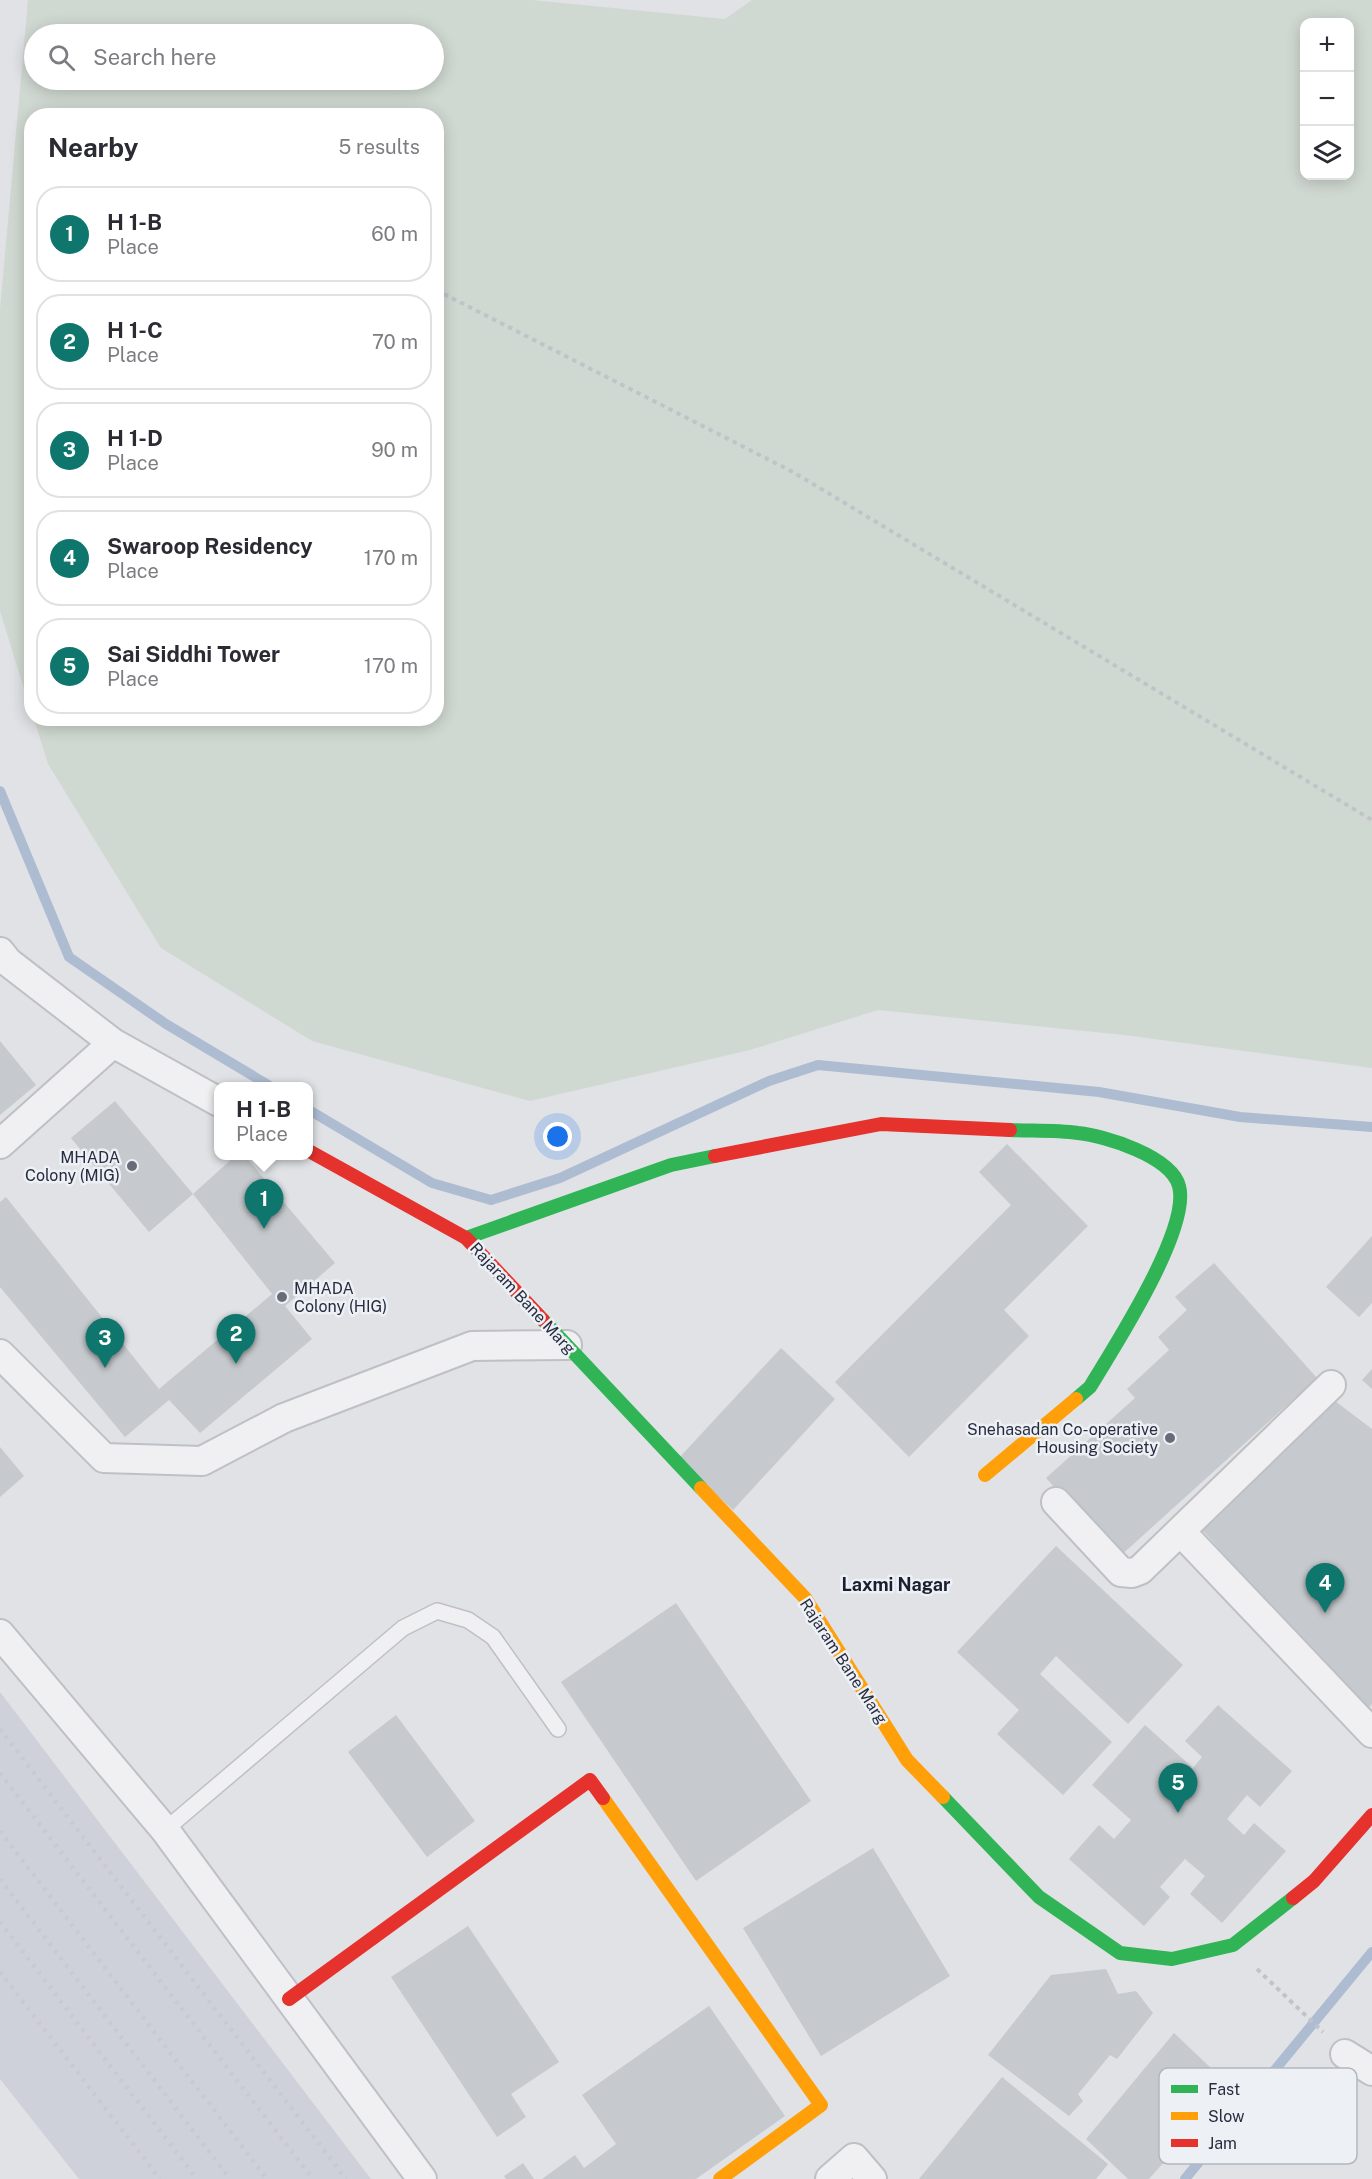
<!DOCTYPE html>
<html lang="en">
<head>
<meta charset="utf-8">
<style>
  body { margin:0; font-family:"Public Sans",sans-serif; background:#f7f7f7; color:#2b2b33 }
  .controls { position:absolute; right:18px; top:18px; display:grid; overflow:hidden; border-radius:12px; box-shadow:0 3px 15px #0003 }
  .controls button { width:54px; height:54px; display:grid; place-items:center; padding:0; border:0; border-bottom:2px solid #e1e1e2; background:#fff; color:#2b2b33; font:30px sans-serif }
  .you { position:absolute; left:558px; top:1137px; width:21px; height:21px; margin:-15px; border:4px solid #fff; border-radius:50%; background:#1a73e8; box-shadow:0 0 0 9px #1a73e833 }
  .badge { display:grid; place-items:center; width:39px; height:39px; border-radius:50%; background:#0f766e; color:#fff; font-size:20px; font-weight:700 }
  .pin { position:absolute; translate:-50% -50px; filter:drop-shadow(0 2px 3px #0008) }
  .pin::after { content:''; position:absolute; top:32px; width:21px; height:18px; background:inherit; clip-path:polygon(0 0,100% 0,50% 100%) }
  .popup { position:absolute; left:214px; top:1082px; width:99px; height:78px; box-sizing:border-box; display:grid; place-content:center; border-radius:12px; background:#fff; filter:drop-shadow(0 2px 4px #0005); font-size:20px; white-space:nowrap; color:#7c7c81 }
  .popup b { font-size:22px; color:#2b2b33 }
  .popup::after { content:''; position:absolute; left:50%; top:100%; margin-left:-12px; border:12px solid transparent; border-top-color:#fff }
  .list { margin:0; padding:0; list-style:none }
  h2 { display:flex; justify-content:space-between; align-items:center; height:78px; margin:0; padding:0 24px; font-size:26px }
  h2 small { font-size:20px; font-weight:400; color:#7c7c81 }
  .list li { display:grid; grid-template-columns:39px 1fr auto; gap:18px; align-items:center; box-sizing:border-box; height:96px; margin:0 12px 12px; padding:0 12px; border:2px solid #e1e1e2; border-radius:24px }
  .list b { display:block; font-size:22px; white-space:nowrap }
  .list p { margin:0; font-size:20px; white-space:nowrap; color:#7c7c81 }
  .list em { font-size:20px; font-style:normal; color:#7c7c81 }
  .icon { flex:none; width:33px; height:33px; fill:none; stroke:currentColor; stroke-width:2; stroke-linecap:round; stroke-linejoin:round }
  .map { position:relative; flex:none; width:1372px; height:2179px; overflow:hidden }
  .search { position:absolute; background:#fff; box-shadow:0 3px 15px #0003; left:24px; top:24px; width:420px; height:66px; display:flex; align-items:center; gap:15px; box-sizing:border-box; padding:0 21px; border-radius:33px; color:#7c7c81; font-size:22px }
  .panel { position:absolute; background:#fff; box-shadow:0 3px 15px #0003; left:24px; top:108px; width:420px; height:618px; border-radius:24px }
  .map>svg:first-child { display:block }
</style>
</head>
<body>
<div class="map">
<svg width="1372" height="2179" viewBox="0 0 1372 2179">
  <rect width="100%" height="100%" fill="#e0e2e6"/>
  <path fill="#ced1d9" d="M0,1692L371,2179H79L0,2079Z"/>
  <path fill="#d0d9d1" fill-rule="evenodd" d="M28,0H532L725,19L752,0H1372V1068L1124,1035L878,1010L750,1050L530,1101L312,1041L161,948L48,764L34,719L436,718V116H32L31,712L0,611V309ZM1304,22H1350V176H1304ZM34,34H434V80H34Z"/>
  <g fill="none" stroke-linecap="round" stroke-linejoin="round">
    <path stroke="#aebcd2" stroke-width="10" d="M0,791L69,957L166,1024L270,1086
      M309,1110L432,1183L491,1200L560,1178L769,1081L818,1065L1099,1092L1240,1117L1372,1127
      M1185,2179L1372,1952"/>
  </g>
  <path fill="#c6c9cd" d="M0,1041L36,1085L0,1115Z
    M115,1101L193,1194L149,1232L71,1138Z
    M1007,1144L1088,1226L1004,1310L1029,1336L909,1457L835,1382L1011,1205L979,1172Z
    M235,1156H245L335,1263L285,1306L312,1339L200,1433L169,1400L125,1437L0,1287V1202L6,1197L159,1389L272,1294L193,1194Z
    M1372,1236V1303L1359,1317L1326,1287Z
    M1214,1263L1317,1378L1118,1558L1046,1478L1135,1398L1127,1389L1169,1350L1158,1337L1187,1310L1175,1297Z
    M781,1348L835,1399L733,1510L678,1459Z
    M1372,1369V1389L1362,1380Z
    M1331,1398L1372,1429V1704L1366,1711L1195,1522Z
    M0,1447L24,1476L0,1497Z
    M1056,1546L1183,1665L1128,1724L1056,1656L1040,1674L1112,1742L1063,1795L997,1734L1019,1710L957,1652Z
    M676,1603L811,1801L696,1881L561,1682Z
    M1218,1705L1292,1771L1260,1807L1247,1795L1227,1819L1244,1835L1254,1823L1286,1851L1222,1923L1190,1894L1205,1876L1185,1859L1160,1887L1170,1897L1144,1926L1069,1859L1099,1825L1114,1839L1131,1820L1092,1785L1145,1725L1193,1768L1202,1757L1185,1741Z
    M396,1715L475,1821L427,1857L348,1752Z
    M873,1848L950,1976L821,2056L743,1928Z
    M468,1926L559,2062L511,2094L526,2117L497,2137L391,1977Z
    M1106,1969L1118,1994L1136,1991L1153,2013L1117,2059L1110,2055L1078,2094L1083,2101L1069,2116L988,2055L1051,1975Z
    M709,2006L785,2116L696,2179H542L575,2155L584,2168L616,2144L582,2095Z
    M1174,2033L1231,2087L1149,2179H1128L1086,2139Z
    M1002,2077L1108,2164L1096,2179H919Z
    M523,2163L534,2179H506L504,2176Z"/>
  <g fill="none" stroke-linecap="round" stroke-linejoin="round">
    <defs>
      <path id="lane" d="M165,1830L403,1628L437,1611L468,1620L493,1637L558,1729"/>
      <path id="street" d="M0,952L8,962L113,1043L219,1102
        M0,1144L113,1043
        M0,1354L104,1458L202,1461L284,1418L472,1346L567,1345
        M1056,1502L1121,1572L1132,1573L1140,1570L1331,1385
        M1181,1532L1372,1733
        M0,1634L165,1830L422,2179
        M1345,2054L1372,2071
        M830,2179L854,2158L872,2179"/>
    </defs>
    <use href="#lane" stroke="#bec0c4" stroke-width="18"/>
    <use href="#street" stroke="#bec0c4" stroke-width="32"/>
    <path stroke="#c2c3c9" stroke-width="4" stroke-dasharray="4.5 4.5" stroke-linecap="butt" d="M436,290L793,472L1372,820
      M1257,1969L1323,2032"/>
    <use href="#lane" stroke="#f0f0f2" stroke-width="15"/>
    <use href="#street" stroke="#f0f0f2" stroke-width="28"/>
    <path stroke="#30b455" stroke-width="14" d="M1010,1130C1032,1131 1056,1130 1078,1133C1105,1136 1171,1156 1179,1186C1191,1229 1114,1347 1090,1387L1076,1399
      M466,1238L671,1165L715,1156
      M543,1320L701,1488
      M943,1797L1039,1897L1120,1953L1172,1959L1233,1945L1293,1898"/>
    <path stroke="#ff9f0a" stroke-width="14" d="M985,1475L1076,1399
      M701,1488L805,1598L907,1760L943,1797
      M603,1798L821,2105L720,2179"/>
    <path stroke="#e5322d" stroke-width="14" d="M309,1151L466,1238L543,1320
      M715,1156L881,1124L1010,1130
      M1293,1898L1314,1881L1372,1815
      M289,1999L590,1780L603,1798"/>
    <path stroke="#c9cacd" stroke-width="4.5" stroke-dasharray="3 6" stroke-linecap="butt" d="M0,1729L346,2179
      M0,1773L313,2179
      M0,1831L267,2179
      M0,1879L230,2179
      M0,1922L197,2179
      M0,1972L160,2179"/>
  </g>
  <g fill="#686c79" stroke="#edf0f5" stroke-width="2">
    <circle cx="132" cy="1166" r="6"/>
    <circle cx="282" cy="1297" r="6"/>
    <circle cx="1170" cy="1438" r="6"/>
  </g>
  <g text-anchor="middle" stroke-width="5" stroke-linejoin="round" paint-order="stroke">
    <g font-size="16" fill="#272d3f" stroke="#edf0f5" text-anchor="end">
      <text x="120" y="1163">MHADA<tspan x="120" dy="18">Colony (MIG)</tspan></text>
      <text x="294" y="1294" text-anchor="start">MHADA<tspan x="294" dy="18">Colony (HIG)</tspan></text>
      <text x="1158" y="1435">Snehasadan Co-operative<tspan x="1158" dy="18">Housing Society</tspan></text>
    </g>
    <g font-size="16" fill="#272d3f" stroke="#edf0f5">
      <text transform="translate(523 1298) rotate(47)" y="6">Rajaram Bane Marg</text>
      <text transform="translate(844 1661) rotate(57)" y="6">Rajaram Bane Marg</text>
    </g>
    <g font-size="18" font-weight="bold" fill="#191f2f" stroke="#edf0f5">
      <text x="896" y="1591">Laxmi Nagar</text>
    </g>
  </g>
  <rect x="1159" y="2068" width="198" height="96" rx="9" fill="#edf0f5" stroke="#b2b6be" stroke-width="1.5"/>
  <rect x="1171" y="2085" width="27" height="8" fill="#30b455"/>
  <rect x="1171" y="2112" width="27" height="8" fill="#ff9f0a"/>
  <rect x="1171" y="2139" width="27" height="8" fill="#e5322d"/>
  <g font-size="16" fill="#272d3f">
    <text x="1208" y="2095">Fast</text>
    <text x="1208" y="2122">Slow</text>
    <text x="1208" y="2149">Jam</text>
  </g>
</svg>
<div class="controls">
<button>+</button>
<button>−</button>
<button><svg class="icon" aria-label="layers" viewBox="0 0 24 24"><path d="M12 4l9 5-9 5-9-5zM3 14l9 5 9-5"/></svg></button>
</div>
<div class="you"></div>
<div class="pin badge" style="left:264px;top:1229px">1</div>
<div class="popup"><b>H 1-B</b>Place</div>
<div class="pin badge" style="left:236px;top:1364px">2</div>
<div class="pin badge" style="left:105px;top:1368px">3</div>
<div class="pin badge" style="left:1325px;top:1613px">4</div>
<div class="pin badge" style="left:1178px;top:1813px">5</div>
<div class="search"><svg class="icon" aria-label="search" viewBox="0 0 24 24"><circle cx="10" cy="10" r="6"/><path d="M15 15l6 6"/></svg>Search here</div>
<section class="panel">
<h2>Nearby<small>5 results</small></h2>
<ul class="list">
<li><span class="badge">1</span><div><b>H 1-B</b><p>Place</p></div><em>60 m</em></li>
<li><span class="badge">2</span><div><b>H 1-C</b><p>Place</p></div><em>70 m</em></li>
<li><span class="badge">3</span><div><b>H 1-D</b><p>Place</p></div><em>90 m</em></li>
<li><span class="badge">4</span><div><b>Swaroop Residency</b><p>Place</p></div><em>170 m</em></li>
<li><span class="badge">5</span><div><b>Sai Siddhi Tower</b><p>Place</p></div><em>170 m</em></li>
</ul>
</section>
</div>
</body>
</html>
